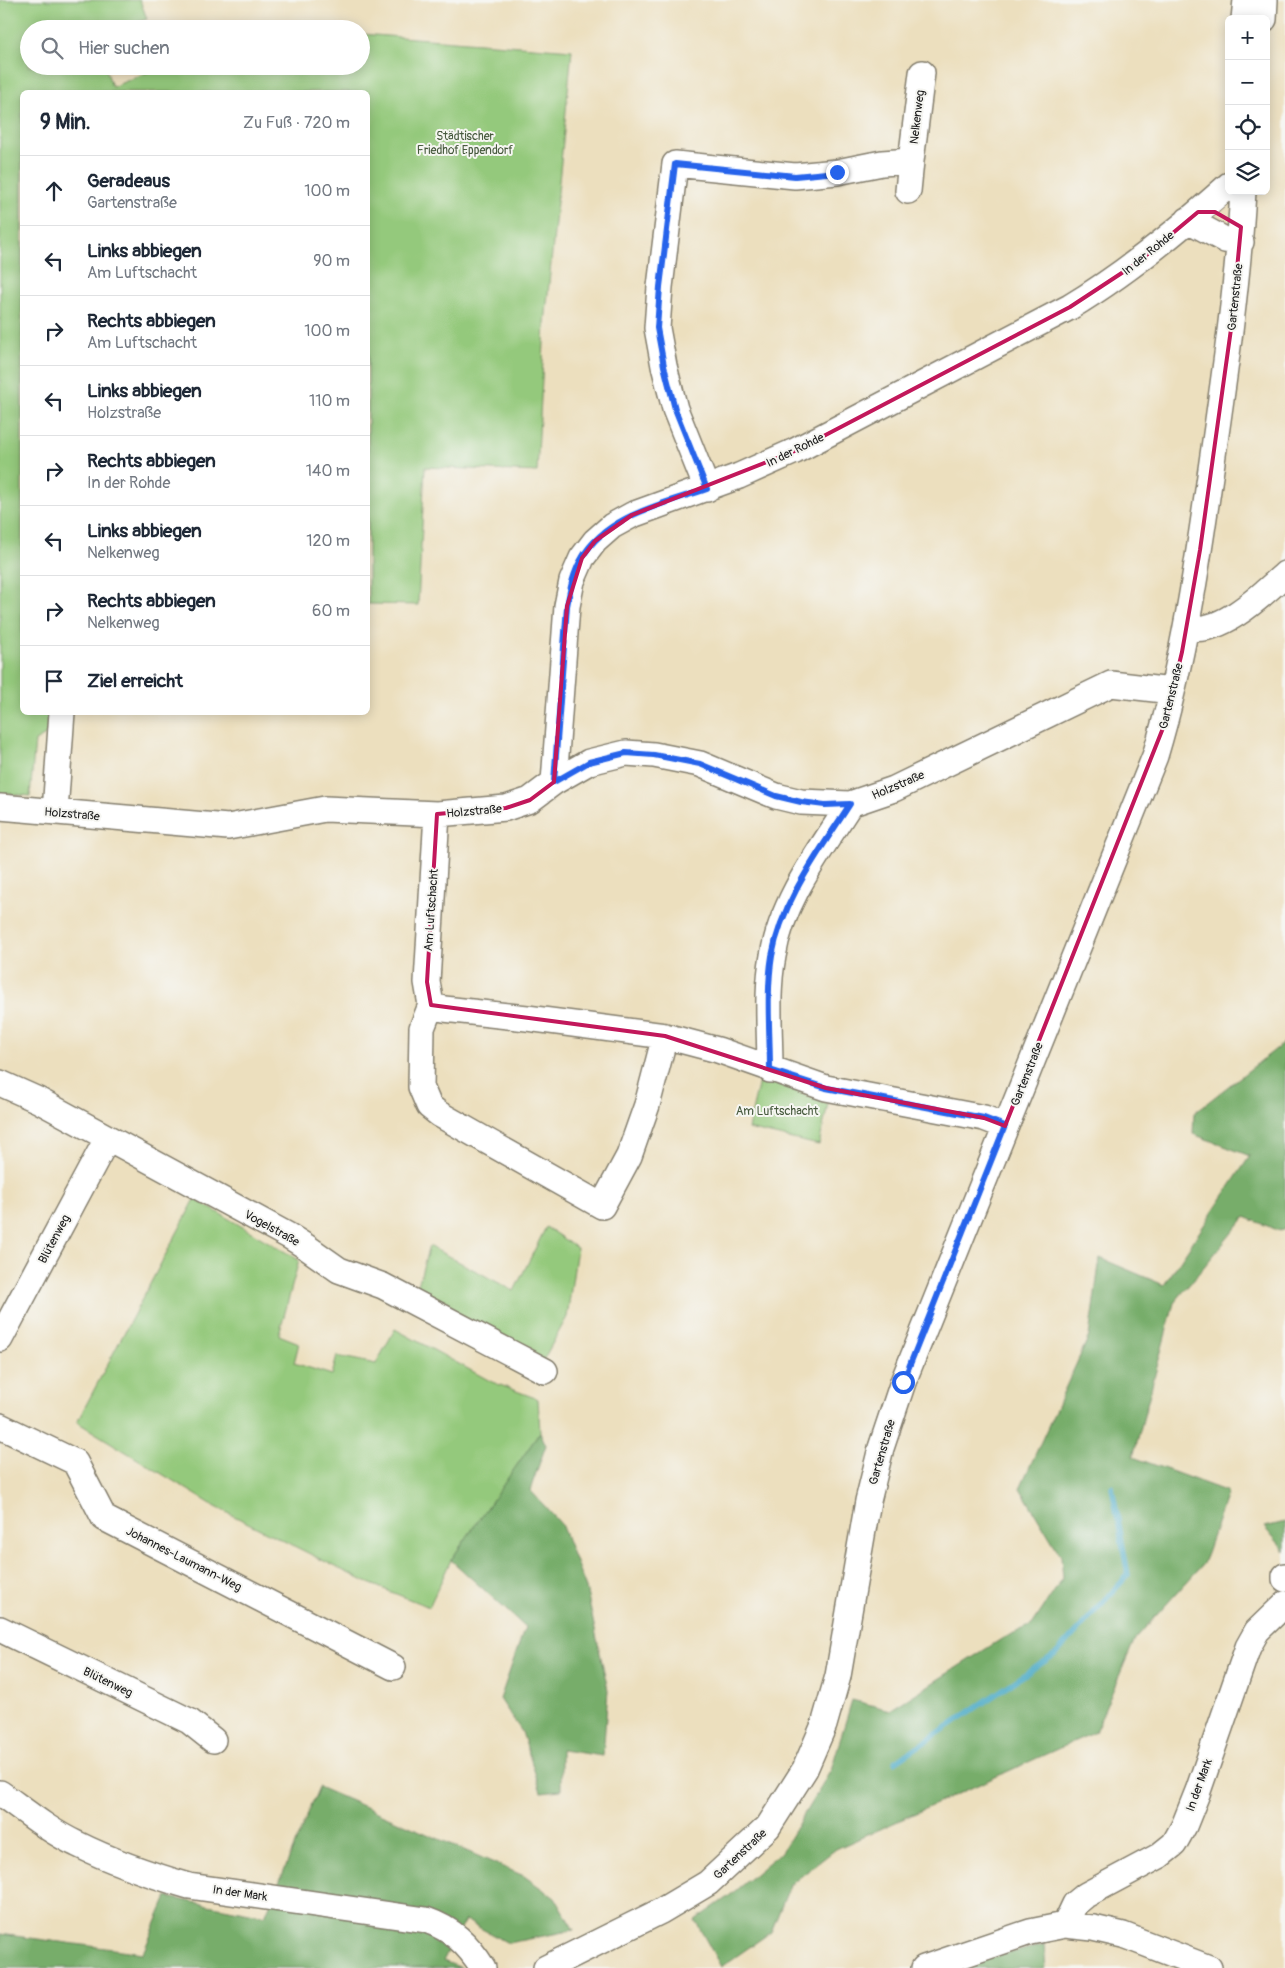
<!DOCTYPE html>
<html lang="de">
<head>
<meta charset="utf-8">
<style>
  body { margin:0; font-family:Pangolin,sans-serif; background:#f2f2f3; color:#1f2937 }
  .controls { position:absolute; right:15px; top:15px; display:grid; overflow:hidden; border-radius:8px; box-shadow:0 2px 12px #0003 }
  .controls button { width:45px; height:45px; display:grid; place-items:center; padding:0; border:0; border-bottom:1px solid #e0e1e3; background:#fff; color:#1f2937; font:25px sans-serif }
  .stop { position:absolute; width:15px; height:15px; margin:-11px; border:4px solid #2563eb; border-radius:50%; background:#fff }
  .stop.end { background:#2563eb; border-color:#fff; box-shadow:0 1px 5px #0008 }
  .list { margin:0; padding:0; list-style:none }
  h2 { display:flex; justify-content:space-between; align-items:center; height:65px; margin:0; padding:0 20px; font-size:21px }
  h2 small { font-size:16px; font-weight:400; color:#747a83 }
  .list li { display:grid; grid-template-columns:32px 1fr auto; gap:15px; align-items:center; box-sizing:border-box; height:70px; padding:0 20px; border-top:1px solid #e0e1e3 }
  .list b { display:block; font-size:19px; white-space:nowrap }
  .list p { margin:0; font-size:16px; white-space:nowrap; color:#747a83 }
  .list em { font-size:16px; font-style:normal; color:#747a83 }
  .icon { flex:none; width:28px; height:28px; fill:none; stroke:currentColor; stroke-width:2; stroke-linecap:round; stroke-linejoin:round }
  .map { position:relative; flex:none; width:1285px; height:1968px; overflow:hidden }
  .search { position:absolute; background:#fff; box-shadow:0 2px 12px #0003; left:20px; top:20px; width:350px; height:55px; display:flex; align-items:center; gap:12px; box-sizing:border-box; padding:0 18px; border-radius:28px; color:#747a83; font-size:19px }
  .panel { position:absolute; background:#fff; box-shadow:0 2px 12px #0003; left:20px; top:90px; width:350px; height:625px; border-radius:8px }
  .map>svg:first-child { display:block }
</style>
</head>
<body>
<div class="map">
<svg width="1285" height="1968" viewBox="0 0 1285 1968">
  <rect width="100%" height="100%" fill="#f6f6f2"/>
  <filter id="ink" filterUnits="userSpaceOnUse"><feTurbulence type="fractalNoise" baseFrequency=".02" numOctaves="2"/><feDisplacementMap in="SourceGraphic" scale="10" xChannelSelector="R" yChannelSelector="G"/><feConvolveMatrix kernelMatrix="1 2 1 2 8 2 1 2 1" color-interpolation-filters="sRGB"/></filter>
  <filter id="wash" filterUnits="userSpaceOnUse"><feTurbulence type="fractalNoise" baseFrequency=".0096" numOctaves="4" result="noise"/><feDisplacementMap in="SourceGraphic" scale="20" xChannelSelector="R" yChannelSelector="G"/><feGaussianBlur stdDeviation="1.12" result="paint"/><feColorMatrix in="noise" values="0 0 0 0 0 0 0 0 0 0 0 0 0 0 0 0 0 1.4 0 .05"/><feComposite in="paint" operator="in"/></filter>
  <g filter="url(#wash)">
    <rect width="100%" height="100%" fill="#ecdfbe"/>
    <path fill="#94c97b" stroke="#58724c" d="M0,0H140L147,19L118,29H29V66H105L112,87L163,66H361V34L572,50L545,324L537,472L425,467L418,605L368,604V92H22V712L58,713L56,729L35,741L30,796L0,793Z
      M760,1077L828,1104L819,1145L748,1129Z
      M195,1199L299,1260L279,1335L299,1343L294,1363L332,1375L337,1356L376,1364L395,1329L492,1382L538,1399L540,1432L451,1560L429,1607L366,1582L216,1507L77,1422Z
      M546,1227L577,1248L567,1317L541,1364L416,1292L429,1246L514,1291Z"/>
    <path fill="#77ad6b" stroke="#4a6444" d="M1285,1042V1229L1280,1231L1245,1217L1174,1303L1133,1457L1228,1492L1203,1564L1135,1639L1095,1732L836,1849L790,1885L771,1932L721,1967L695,1920L729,1896L781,1852L831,1770L852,1700L890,1710L1003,1638L1032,1625L1063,1578L1061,1556L1020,1488L1089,1336L1100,1258L1164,1285L1250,1156L1193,1134L1194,1113Z
      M540,1432L546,1445L530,1490L561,1524L586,1588L608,1690L603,1756L561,1750V1790L541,1792L522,1732L500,1699L525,1627L451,1560Z
      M1285,1522V1551L1265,1527Z
      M319,1787L524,1876L555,1898L574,1930L508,1943L465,1920L443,1961L462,1968H0V1934L143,1953L167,1897L265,1916Z
      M1044,1945L1046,1968H968L967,1963Z"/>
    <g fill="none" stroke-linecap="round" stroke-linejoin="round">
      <path stroke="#47a9c6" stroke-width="5.5" d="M895,1762L1057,1653L1128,1575L1112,1487"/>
    </g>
  </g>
  <g filter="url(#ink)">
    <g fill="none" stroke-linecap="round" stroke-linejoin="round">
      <defs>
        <path id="minor" d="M1244,19L1246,0
          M1264,19L1265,0
          M908,191L911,161
          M1188,220L1225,240L1241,242
          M707,489L675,409L664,366L657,328L660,287L675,164L795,176L837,172L882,163L911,161L922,73
          M1187,627C1219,637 1263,594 1285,574
          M554,782L567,606L572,581L582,558L595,541L612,526L632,515L739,476L795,451L1070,307C1128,272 1179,230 1229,185
          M0,807L228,827L325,809L437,814L506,808L530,800L554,782L589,762L626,753L654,755L700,764L776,796L801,802L850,804L894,789L1111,684L1172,691
          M55,812L62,712
          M437,814L427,982L431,1005L444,1009L527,1018L665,1036L718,1050L826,1088L984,1118L1005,1126
          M431,1005L422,1028L421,1087L429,1106L439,1114L602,1206L629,1156L647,1105L665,1036
          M770,1070C770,1032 766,992 773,956C782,900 820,851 850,804
          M0,1083L38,1100L289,1236L305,1246L339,1270L383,1286L545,1371
          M0,1339L107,1139
          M0,1426L75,1462L104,1518L393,1667
          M1285,1576V1579
          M0,1629L189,1721L213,1740
          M0,1793C25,1811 49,1831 77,1844C113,1862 151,1875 189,1886L426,1920C452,1929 468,1944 483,1968
          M1065,1925L1075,1904L1086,1895L1159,1856L1174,1844L1184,1826L1198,1791L1248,1647L1257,1631L1285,1604
          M546,1968L661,1911L708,1883L768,1827L805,1769L824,1725L838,1676L868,1501L881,1448L903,1382L1155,756C1184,660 1198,561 1212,462C1225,372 1238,282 1243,191
          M924,1968L1030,1932L1065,1925L1093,1928L1123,1935L1209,1968"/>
      </defs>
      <use href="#minor" stroke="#847e6d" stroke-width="28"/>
      <use href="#minor" stroke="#fff" stroke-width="25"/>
    </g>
  </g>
  <g fill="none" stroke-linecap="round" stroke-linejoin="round" filter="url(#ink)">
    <path stroke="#2563eb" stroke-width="6" d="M837,172L795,176L675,164L660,287L657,328L664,366L675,409L707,489C664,504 606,515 582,558C573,573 570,590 567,606L554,782L589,762L626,753L654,755L700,764L776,796L801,802L825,805L850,804C820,851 782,900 772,956C766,993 770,1032 770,1070L826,1088L984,1118L1005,1126L903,1382"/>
  </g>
  <path fill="none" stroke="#c2185b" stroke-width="4" stroke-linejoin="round" d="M1198,212H1215L1241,227L1232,322L1200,550L1182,652L1165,723L1005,1126L984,1118L826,1088L665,1036L431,1005L427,982L437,814L506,808L530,800L554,782L567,606L582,558L595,541L632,515L795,451L1070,307L1137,263Z"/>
  <g text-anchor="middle" stroke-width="4" stroke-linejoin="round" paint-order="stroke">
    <g font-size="12" fill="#1c1c1c" stroke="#f6f6f2">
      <text transform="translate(917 117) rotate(-83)" y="4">Nelkenweg</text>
      <text transform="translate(1148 253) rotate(-39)" y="4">In der Rohde</text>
      <text transform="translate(1235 297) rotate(-84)" y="4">Gartenstraße</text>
      <text transform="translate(795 450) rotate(-26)" y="4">In der Rohde</text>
      <text transform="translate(1171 696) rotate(-76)" y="4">Gartenstraße</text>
      <text transform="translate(898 785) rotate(-23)" y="4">Holzstraße</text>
      <text transform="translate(474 811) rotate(-5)" y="4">Holzstraße</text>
      <text transform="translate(72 814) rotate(5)" y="4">Holzstraße</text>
      <text transform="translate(431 910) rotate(-86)" y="4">Am Luftschacht</text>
      <text transform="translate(1027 1074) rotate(-68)" y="4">Gartenstraße</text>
      <text transform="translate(272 1228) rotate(29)" y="4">Vogelstraße</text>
      <text transform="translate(54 1239) rotate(-62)" y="4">Blütenweg</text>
      <text transform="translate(882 1452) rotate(-74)" y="4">Gartenstraße</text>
      <text transform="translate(184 1559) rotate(27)" y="4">Johannes-Laumann-Weg</text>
      <text transform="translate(108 1682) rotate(26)" y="4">Blütenweg</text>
      <text transform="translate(1199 1785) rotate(-70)" y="4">In der Mark</text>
      <text transform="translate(740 1854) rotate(-43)" y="4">Gartenstraße</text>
      <text transform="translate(240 1893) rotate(8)" y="4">In der Mark</text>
    </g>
    <g font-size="12" fill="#46593d" stroke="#f6f6f2">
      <text x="465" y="140">Städtischer<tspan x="465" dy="14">Friedhof Eppendorf</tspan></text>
      <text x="777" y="1115">Am Luftschacht</text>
    </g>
  </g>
</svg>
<div class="controls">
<button>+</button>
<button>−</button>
<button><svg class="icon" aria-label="locate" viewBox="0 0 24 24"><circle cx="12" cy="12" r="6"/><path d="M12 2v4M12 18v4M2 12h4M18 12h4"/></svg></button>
<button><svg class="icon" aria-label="layers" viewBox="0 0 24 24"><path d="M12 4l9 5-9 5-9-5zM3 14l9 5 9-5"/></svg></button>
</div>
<div class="stop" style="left:903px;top:1382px"></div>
<div class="stop end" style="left:837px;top:172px"></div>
<div class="search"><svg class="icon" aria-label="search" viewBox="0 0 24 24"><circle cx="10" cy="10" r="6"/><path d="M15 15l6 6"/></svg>Hier suchen</div>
<section class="panel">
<h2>9 Min.<small>Zu Fuß · 720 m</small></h2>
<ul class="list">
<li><svg class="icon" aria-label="ahead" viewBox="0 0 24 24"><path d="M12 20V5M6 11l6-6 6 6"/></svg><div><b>Geradeaus</b><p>Gartenstraße</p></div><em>100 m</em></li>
<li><svg class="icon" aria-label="left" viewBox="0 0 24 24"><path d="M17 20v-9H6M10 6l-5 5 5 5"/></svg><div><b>Links abbiegen</b><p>Am Luftschacht</p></div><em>90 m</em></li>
<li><svg class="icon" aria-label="right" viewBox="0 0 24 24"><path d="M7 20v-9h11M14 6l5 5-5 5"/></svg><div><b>Rechts abbiegen</b><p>Am Luftschacht</p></div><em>100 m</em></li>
<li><svg class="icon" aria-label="left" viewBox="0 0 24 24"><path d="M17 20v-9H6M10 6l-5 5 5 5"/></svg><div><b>Links abbiegen</b><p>Holzstraße</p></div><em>110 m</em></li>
<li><svg class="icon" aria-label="right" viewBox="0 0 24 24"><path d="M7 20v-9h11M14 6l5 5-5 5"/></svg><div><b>Rechts abbiegen</b><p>In der Rohde</p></div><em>140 m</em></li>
<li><svg class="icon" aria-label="left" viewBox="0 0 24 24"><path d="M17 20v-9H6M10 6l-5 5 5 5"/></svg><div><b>Links abbiegen</b><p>Nelkenweg</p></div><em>120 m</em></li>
<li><svg class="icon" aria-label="right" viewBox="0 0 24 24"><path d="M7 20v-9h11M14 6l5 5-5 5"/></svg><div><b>Rechts abbiegen</b><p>Nelkenweg</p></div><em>60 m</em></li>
<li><svg class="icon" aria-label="arrive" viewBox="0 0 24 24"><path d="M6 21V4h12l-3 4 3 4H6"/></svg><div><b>Ziel erreicht</b></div></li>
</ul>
</section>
</div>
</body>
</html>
